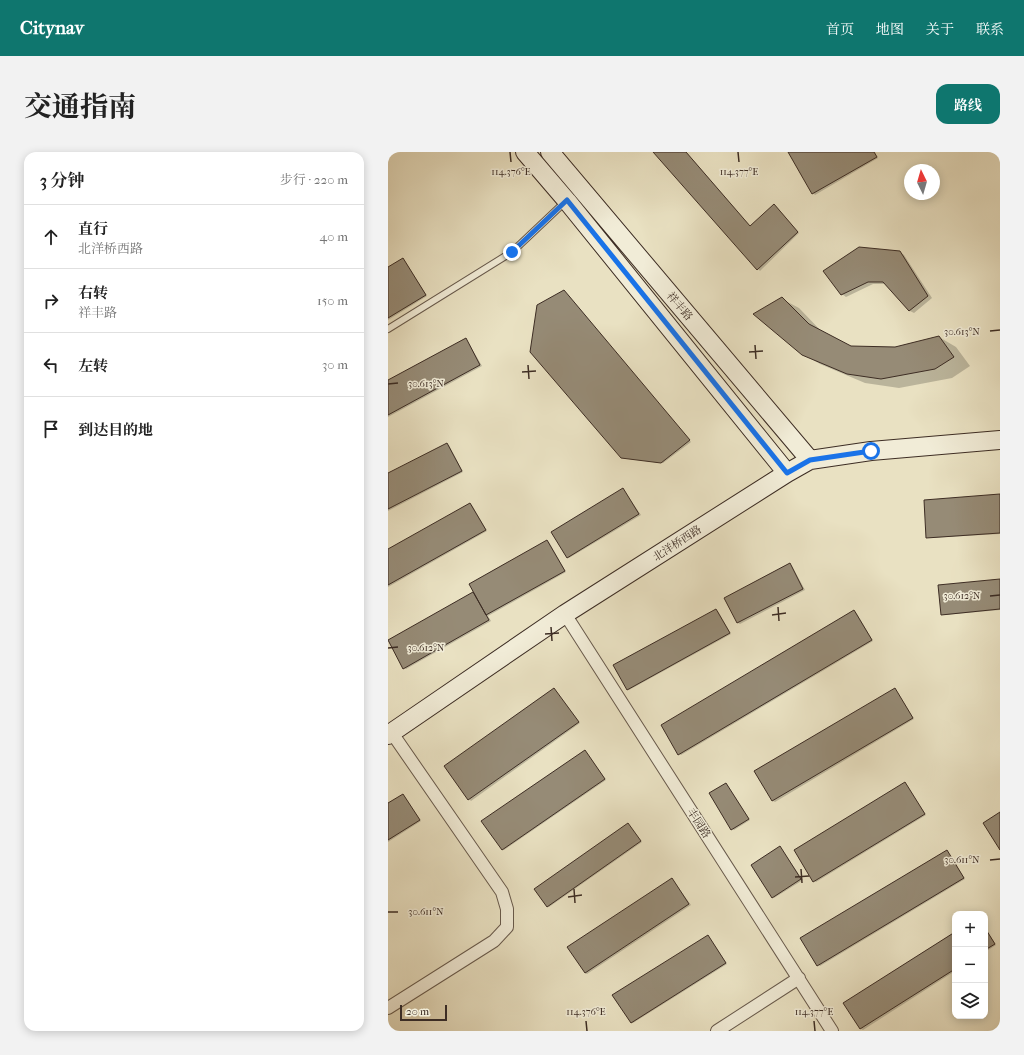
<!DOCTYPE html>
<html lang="zh">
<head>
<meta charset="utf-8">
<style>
  body { margin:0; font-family:"IM FELL French Canon","Noto Serif SC",serif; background:#f2f2f2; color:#222 }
  .controls { position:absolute; right:12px; bottom:12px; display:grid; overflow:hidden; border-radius:8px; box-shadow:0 2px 10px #0003 }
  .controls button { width:36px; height:36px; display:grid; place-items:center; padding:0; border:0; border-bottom:1px solid #e0e0e0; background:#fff; color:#222; font:20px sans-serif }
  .compass { position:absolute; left:516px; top:12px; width:36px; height:36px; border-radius:50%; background:#fff; box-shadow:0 2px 10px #0003; rotate:355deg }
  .scale { position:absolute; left:12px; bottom:10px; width:47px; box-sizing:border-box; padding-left:4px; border:2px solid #3d2d24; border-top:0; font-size:11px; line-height:14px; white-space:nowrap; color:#3d2d24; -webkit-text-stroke:3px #f1ecd7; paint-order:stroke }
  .stop { position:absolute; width:12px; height:12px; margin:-9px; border:3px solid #1a73e8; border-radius:50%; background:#fff }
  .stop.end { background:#1a73e8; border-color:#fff; box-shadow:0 1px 4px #0008 }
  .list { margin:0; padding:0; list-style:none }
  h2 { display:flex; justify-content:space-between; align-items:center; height:52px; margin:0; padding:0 16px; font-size:17px }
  h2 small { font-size:13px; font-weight:400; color:#767676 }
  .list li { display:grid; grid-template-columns:26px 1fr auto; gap:12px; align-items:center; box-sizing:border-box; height:64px; padding:0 16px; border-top:1px solid #e0e0e0 }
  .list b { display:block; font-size:15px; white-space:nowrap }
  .list p { margin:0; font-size:13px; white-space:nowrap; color:#767676 }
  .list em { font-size:13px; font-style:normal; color:#767676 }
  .icon { flex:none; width:22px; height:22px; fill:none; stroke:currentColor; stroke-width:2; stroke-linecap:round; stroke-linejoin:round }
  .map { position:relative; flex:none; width:612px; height:879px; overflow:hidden; border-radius:12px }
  header { display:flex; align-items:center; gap:24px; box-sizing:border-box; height:56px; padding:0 20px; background:#0f766e; color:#fff }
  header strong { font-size:19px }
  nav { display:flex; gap:22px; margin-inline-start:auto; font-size:14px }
  .intro { display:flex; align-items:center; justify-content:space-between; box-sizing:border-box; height:96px; padding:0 24px }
  h1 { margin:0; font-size:28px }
  .button { padding:10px 18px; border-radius:12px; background:#0f766e; color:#fff; font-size:14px; font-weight:700 }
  main { display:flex; gap:24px; padding:0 24px }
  aside { flex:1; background:#fff; border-radius:12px; box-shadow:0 2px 10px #0003 }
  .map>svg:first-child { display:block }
</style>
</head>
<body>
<header>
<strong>Citynav</strong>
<nav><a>首页</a><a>地图</a><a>关于</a><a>联系</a></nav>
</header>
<div class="intro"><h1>交通指南</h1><a class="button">路线</a></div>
<main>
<aside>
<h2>3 分钟<small>步行 · 220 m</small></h2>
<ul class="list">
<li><svg class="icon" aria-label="ahead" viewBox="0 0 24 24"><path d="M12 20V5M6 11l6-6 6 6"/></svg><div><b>直行</b><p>北洋桥西路</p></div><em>40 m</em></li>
<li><svg class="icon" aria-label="right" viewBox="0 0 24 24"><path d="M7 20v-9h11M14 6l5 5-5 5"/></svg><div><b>右转</b><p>祥丰路</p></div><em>150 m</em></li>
<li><svg class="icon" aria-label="left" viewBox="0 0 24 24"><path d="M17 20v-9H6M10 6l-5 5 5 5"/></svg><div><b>左转</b></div><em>30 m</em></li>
<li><svg class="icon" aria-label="arrive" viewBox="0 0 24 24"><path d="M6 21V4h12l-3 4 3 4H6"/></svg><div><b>到达目的地</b></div></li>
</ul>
</aside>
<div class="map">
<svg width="612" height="879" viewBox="0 0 612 879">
  <rect width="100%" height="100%" fill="#e9e1c2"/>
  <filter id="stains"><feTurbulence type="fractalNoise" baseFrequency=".005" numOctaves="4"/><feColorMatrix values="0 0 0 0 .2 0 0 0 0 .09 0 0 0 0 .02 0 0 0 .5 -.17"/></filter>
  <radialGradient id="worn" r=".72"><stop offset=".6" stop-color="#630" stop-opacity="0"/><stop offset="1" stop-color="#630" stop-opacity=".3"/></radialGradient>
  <path fill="#0003" d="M266,0H298L363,75L388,54L411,81L372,119Z
    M401,0H487L490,6L427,43L425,41Z
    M512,100L516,103L544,146L526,161L522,159L498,132H485L458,145L454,142Z
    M15,107L39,144L0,168V116Z
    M176,139L303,290L275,311L236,306Z
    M394,147L411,156L435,181L462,195L507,196L551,185L568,195L582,214L564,226L511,236L477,231L432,212L415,202Z
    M78,187L79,188L94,214L0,265V229Z
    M59,292L61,293L75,320L0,359V322Z
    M235,337L253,363L181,406L179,405Z
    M612,343V382L541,386L539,385Z
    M82,352L84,353L99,379L0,435V398Z
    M159,389L161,390L178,420L100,464L103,469L18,517L16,516L1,489L87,440Z
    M402,413L404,414L417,438L352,472L350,471L337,446Z
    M612,428V458L556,463L554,462Z
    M328,458L330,459L343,482L241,538L239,537Z
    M466,459L468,460L485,489L293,603L291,602Z
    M166,537L192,571L83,649L81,647L57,614Z
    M507,537L508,538L526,567L387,650L385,649L368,619Z
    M197,599L218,628L116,698L114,697Z
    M517,631L538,663L428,730L426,729Z
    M338,632L362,668L346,678L344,677Z
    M15,643L33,669L0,690V652Z
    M240,672L254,690L161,755L159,754Z
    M392,695L415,728L386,746L385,745Z
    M559,699L577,727L432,814L430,813Z
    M284,727L303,753L199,822L197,821Z
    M597,776L608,793L597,800Z
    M567,781V819L475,878L473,877L456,851Z
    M320,784L339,812L245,871L243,870Z"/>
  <path fill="#968b76" stroke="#3d2d24" d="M265,0H298L362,74L386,52L410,80L369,118Z
    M400,0H486L489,5L424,42Z
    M471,95L512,99L540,144L521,159L495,130H480L453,143L435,119Z
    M15,106L38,143L0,166V115Z
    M176,138L302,288L273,311L233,306L142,200L149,153Z
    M394,145L421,172L463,194L507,195L551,184L566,205L547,217L493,227L459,222L414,203L365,162Z
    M78,186L92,213L0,263V228Z
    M59,291L74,319L0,357V321Z
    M235,336L251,362L179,406L163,380Z
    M612,342V381L538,386L536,348Z
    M82,351L98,378L0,433V397Z
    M159,388L177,419L98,463L81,432Z
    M402,411L415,437L349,471L336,446Z
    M612,427V457L553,463L550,433Z
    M85,440L101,468L15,517L0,488Z
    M328,457L342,481L239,538L225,513Z
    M466,458L484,488L290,603L273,573Z
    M166,536L191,570L80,648L56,614Z
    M507,536L525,566L384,649L366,619Z
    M197,598L217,627L114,698L93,669Z
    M517,630L537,662L425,730L406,698Z
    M338,631L361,667L343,678L321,641Z
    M15,642L32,668L0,688V651Z
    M612,660V698L595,671Z
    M240,671L253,689L159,755L146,737Z
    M392,694L413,727L384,746L363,713Z
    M559,698L576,726L429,814L412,786Z
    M284,726L301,752L197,821L179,795Z
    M597,776L607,792L597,798Z
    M567,780V817L472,877L455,851Z
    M320,783L338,811L243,871L224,843Z"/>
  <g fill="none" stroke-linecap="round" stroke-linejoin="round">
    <defs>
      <path id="service" d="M0,177L124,100L178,49"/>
      <path id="minor" d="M177,462L444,879
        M0,856L106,789L119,775V757L114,740L4,581
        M329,879L411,826"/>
      <path id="secondary" d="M137,0L179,49L399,321
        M162,0L422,308
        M0,583L177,462L399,321L422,308L483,299L612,288"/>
    </defs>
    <use href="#service" stroke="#685a4c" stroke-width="8"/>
    <use href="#minor" stroke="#685a4c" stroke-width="14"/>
    <use href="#secondary" stroke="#3d2d24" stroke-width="20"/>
    <use href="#service" stroke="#f1ecd7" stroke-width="6"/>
    <use href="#minor" stroke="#f1ecd7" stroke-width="12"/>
    <use href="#secondary" stroke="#f1ecd7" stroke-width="18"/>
  </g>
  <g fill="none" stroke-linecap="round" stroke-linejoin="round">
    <path stroke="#1a73e8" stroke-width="5" d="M124,100L179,48L399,321L422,308L483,299"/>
  </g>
  <path fill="none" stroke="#3d2d24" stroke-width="1.5" d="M122,0L123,10M350,0L351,10M602,179L612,178M367,193L368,207M361,200L375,199M140,213L141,227M134,220L148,219M0,232L10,231M602,444L612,443M390,455L391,469M384,463L398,461M163,475L164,489M157,482L171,481M0,496L10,495M602,708L612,707M413,717L414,731M407,725L421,724M186,737L187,751M180,745L194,743M0,760H10M198,869L199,879M426,869L427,879"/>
  <g text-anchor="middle" stroke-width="3" stroke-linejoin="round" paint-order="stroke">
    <g font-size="11" fill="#3d2d24" stroke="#f1ecd7">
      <text transform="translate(292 154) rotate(50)" y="4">祥丰路</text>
      <text transform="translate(289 391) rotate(-33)" y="4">北洋桥西路</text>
      <text transform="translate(311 671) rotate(57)" y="4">丰园路</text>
    </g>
  </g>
  <g font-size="10" text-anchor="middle" fill="#3d2d24" stroke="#f1ecd7" stroke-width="3" stroke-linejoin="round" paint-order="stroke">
    <text x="123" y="23">114.376°E</text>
    <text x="351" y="23">114.377°E</text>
    <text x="574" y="183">30.613°N</text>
    <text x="38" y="235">30.613°N</text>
    <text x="574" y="447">30.612°N</text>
    <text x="38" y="499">30.612°N</text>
    <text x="574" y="711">30.611°N</text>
    <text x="38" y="763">30.611°N</text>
    <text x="198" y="863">114.376°E</text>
    <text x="426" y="863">114.377°E</text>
  </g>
  <rect width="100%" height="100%" filter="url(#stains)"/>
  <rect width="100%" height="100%" fill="url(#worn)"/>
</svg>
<div class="controls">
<button>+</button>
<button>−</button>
<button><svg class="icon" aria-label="layers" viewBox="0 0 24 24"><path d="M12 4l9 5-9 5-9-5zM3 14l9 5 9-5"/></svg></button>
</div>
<svg class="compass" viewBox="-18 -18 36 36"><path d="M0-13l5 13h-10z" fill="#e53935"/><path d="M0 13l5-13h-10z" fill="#767676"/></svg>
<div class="scale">20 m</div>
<div class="stop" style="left:483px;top:299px"></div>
<div class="stop end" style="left:124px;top:100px"></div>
</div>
</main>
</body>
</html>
